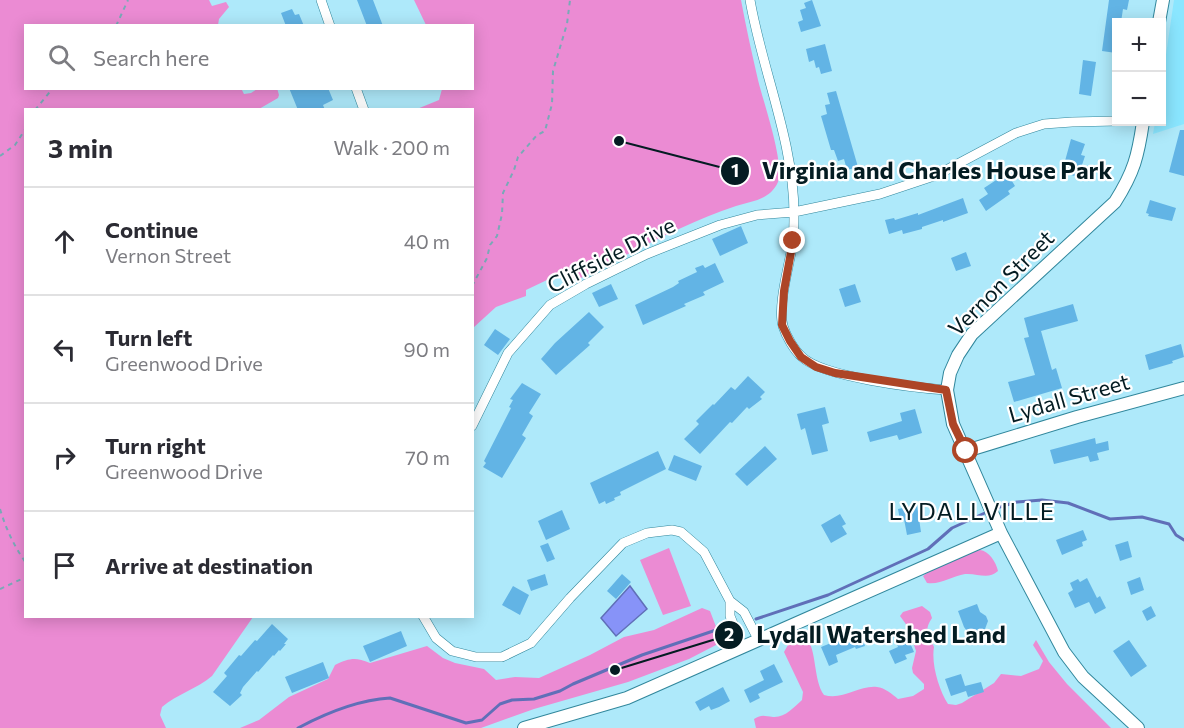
<!DOCTYPE html>
<html lang="en">
<head>
<meta charset="utf-8">
<style>
  body { margin:0; font-family:Commissioner,sans-serif; background:#f7f7f7; color:#2b2b33 }
  .controls { position:absolute; right:18px; top:18px; display:grid; overflow:hidden; border-radius:0px; box-shadow:0 3px 15px #0003 }
  .controls button { width:54px; height:54px; display:grid; place-items:center; padding:0; border:0; border-bottom:2px solid #e1e1e2; background:#fff; color:#2b2b33; font:30px sans-serif }
  .stop { position:absolute; width:18px; height:18px; margin:-14px; border:4px solid #ad4526; border-radius:50%; background:#fff }
  .stop.end { background:#ad4526; border-color:#fff; box-shadow:0 2px 6px #0008 }
  .list { margin:0; padding:0; list-style:none }
  h2 { display:flex; justify-content:space-between; align-items:center; height:78px; margin:0; padding:0 24px; font-size:26px }
  h2 small { font-size:20px; font-weight:400; color:#7c7c81 }
  .list li { display:grid; grid-template-columns:39px 1fr auto; gap:18px; align-items:center; box-sizing:border-box; height:108px; padding:0 24px; border-top:2px solid #e1e1e2 }
  .list b { display:block; font-size:22px; white-space:nowrap }
  .list p { margin:0; font-size:20px; white-space:nowrap; color:#7c7c81 }
  .list em { font-size:20px; font-style:normal; color:#7c7c81 }
  .icon { flex:none; width:33px; height:33px; fill:none; stroke:currentColor; stroke-width:2; stroke-linecap:round; stroke-linejoin:round }
  .map { position:relative; flex:none; width:1184px; height:728px; overflow:hidden }
  .search { position:absolute; background:#fff; box-shadow:0 3px 15px #0003; left:24px; top:24px; width:450px; height:66px; display:flex; align-items:center; gap:15px; box-sizing:border-box; padding:0 21px; border-radius:0px; color:#7c7c81; font-size:22px }
  .panel { position:absolute; background:#fff; box-shadow:0 3px 15px #0003; left:24px; top:108px; width:450px; height:510px; border-radius:0px }
  .map>svg:first-child { display:block }
</style>
</head>
<body>
<div class="map">
<svg width="1184" height="728" viewBox="0 0 1184 728">
  <rect width="100%" height="100%" fill="#aee9fa"/>
  <path fill="#8ae6ff" d="M1174,0H1184V124L1153,134L1155,122H1162V82Z"/>
  <path fill="#eb8bd3" d="M0,0H209L212,6L226,2L229,7L219,19L218,25L26,26V88H241L244,94L251,93L257,89L277,88L279,95L278,98L259,109L26,110V616L253,617L212,676C197,689 177,694 162,707L160,715L166,728H0Z
    M414,0H741C746,27 752,54 758,80C763,101 785,164 778,182C770,200 752,201 736,206C682,224 631,253 579,279L571,278L568,270L526,290V296L496,307L473,328L472,110L417,109L439,100L442,89L472,88V26L426,25Z
    M669,548L691,606L663,615L640,560Z
    M980,550C989,551 996,562 998,571C988,580 978,573 965,574C952,576 941,585 927,583L923,576L927,573L960,556Z
    M922,606L930,612L932,618C923,631 929,635 934,647C931,664 939,690 948,704L956,705L962,703L994,683L1001,674L1021,676L1039,669L1043,661L1033,645L1036,640L1049,662L1067,684L1111,728H756L754,719C762,714 764,716 773,717C785,718 794,707 802,700L803,692L784,652L788,645L806,638C817,648 813,680 824,695C842,701 859,685 877,687C885,688 892,694 898,699L913,696L924,689V684L913,673L912,668L916,651L908,627L900,616L903,612Z
    M702,608L710,611L720,637L721,640L716,645L689,659L628,682L534,709L481,728H240L259,720L289,697L328,679L335,665C350,658 355,657 370,663L427,646L443,658L455,663L484,669L496,680L515,677L539,678L590,655L624,637L654,630Z"/>
  <path fill="#8793f8" stroke="#606fb8" stroke-width="1.5" d="M630,586L647,609L616,636L601,618Z"/>
  <g fill="none" stroke-linecap="round" stroke-linejoin="round">
    <path stroke="#606fb8" stroke-width="3" d="M993,509L1017,502L1042,500L1068,503L1110,519L1142,517L1169,524L1176,535L1184,540
      M756,619L828,595L928,549L952,528L987,512
      M298,728C326,713 358,700 390,698L466,723L482,720L500,704L512,700L534,699L560,691L573,684L642,655L725,627"/>
  </g>
  <path fill="#62b4e5" d="M357,0H373L383,26H367Z
    M812,0L821,26L801,32L798,22L803,20L800,10L806,8L804,3Z
    M1109,0H1129L1127,10L1123,9L1121,22H1116V53L1102,51Z
    M292,9L295,15L299,14L304,26H286L281,13Z
    M825,44L832,71L821,74L819,67L816,68L814,60L809,62L806,49Z
    M1083,60L1096,62L1091,96L1079,94Z
    M289,88H328L333,100L323,105L325,110H298Z
    M836,91L858,167L847,170L844,159L838,161L834,150H831L821,116L827,114L825,105L830,104L827,93Z
    M1180,130H1184V176L1169,172Z
    M1071,139L1085,144L1081,155L1085,156L1081,168L1089,171L1087,180L1062,172Z
    M1007,173L1015,186L1008,191L1010,194L986,211L979,200L988,194L984,188Z
    M963,198L968,213L943,222V220L922,227V229L903,234L902,230L889,234L885,220L894,218L895,220L918,213V215Z
    M1150,200L1176,208L1172,221L1148,216L1149,214L1146,213Z
    M741,226L748,243L720,256L712,239Z
    M966,252L971,266L956,271L951,258Z
    M715,263L724,282L703,292L705,295L684,304L686,306L643,325L635,305L673,287L679,283L678,281L697,272L695,268L703,265L705,268Z
    M611,284L618,299L599,307L592,293Z
    M855,284L861,302L845,307L839,289Z
    M1073,304L1078,321L1041,331L1052,370L1056,368L1062,388L1014,402L1008,382L1035,375L1024,338L1029,337L1024,318Z
    M589,312L604,327L588,343L590,345L556,375L541,359L555,343Z
    M495,329L510,339L498,355L484,345Z
    M1181,344L1184,357L1172,361L1173,363L1149,370L1145,355Z
    M748,376L765,392L760,397L762,399L749,409L747,407L732,423L730,422L700,454L684,439L699,424L696,421L713,404L714,405L731,387L735,390Z
    M522,383L541,394L529,413L533,416L522,435L526,438L502,478L483,467L486,463L484,461L511,408L509,407L513,400L510,399Z
    M825,407L829,423L822,425L828,451L812,455L805,428L801,430L797,414Z
    M915,409L922,433L899,440L897,435L870,442L867,432L902,421L900,413Z
    M1095,438L1096,444L1108,441L1109,450L1097,453L1099,460L1090,462L1088,456L1054,464L1050,450Z
    M765,446L777,459L747,486L735,474Z
    M658,451L666,469L620,492L621,495L614,498L615,500L606,504L605,501L599,504L590,483Z
    M674,455L702,466L696,481L668,470Z
    M917,505L921,532L907,535L904,519L900,520L898,509Z
    M562,510L570,529L546,540L538,521Z
    M840,514L846,524L842,526L847,534L831,543L821,525Z
    M1083,530L1087,540L1082,542L1083,546L1062,555L1056,540Z
    M1128,541L1132,557L1120,561L1115,545Z
    M548,543L555,559L547,562L540,546Z
    M545,574L548,585L531,591L527,580Z
    M622,574L631,582L616,599L607,591Z
    M1140,577L1144,590L1131,595L1127,582Z
    M1087,578L1097,598L1100,596L1106,608L1095,614L1089,602L1075,608L1068,593L1073,590L1070,583L1078,579L1080,582Z
    M513,586L529,595L520,615L502,605Z
    M977,604L980,612L986,616L988,621L985,629L986,634L974,639L972,633L969,634L964,627L958,611Z
    M1151,606L1156,616L1147,621L1142,611Z
    M272,624L288,639L284,644H286L280,651L279,650L274,656L273,655L258,672L257,671L243,687L240,693L242,695L230,706L213,692L227,676L224,673L239,655L241,656L255,640L257,641Z
    M401,631L407,646L370,662L363,646Z
    M861,635L865,646L856,649L855,647L836,655L838,662L829,666L821,647L846,637L847,640Z
    M907,636L914,652L905,655L907,659L895,664L889,651L898,647L896,641Z
    M1129,640L1147,666L1131,677L1113,651Z
    M323,662L329,678L292,693L285,677Z
    M774,664L783,682L758,694L760,698L750,703L744,690L764,680L760,671Z
    M961,674L965,686L981,682L984,692L968,697L966,691L951,696L945,679Z
    M723,687L730,701L719,707L711,710L709,706L700,711L695,702Z"/>
  <g fill="none" stroke-linecap="round" stroke-linejoin="round">
    <defs>
      <path id="street" d="M321,0L330,26
        M750,0C762,70 794,142 794,214C794,223 794,232 793,241C790,263 777,306 783,326C786,336 794,350 802,357C823,377 915,388 947,390
        M356,88L364,110
        M472,426L508,353L550,305L586,284L647,254L720,225L757,215L794,212L880,194L937,175L1016,133L1044,124L1072,122L1116,121
        M730,601V616L742,646
        M423,616L436,638L452,651L476,657H502L531,643L570,598L623,543L647,533L672,530L681,532L704,552L730,601L744,612L758,639"/>
      <path id="secondary" d="M1159,22L1163,0
        M966,451L1077,417L1184,388
        M524,728L627,698L1001,533
        M1138,728L1083,677L1064,652L1001,533L953,424L947,390L950,373L958,355L972,334L1115,202C1134,172 1138,156 1143,122"/>
    </defs>
    <use href="#street" stroke="#31879c" stroke-width="10"/>
    <use href="#secondary" stroke="#31879c" stroke-width="14"/>
    <path stroke="#79a9b7" stroke-width="2" stroke-dasharray="4.5 4.5" stroke-linecap="butt" d="M116,26L128,0
      M35,110L53,88
      M0,156L15,145L26,128
      M472,286L487,258L490,245L497,236L502,214L503,193L514,170L518,157L537,135L545,131L552,104L553,71L567,24L570,0
      M0,509C6,529 14,546 26,563
      M0,589L26,577"/>
    <use href="#street" stroke="#fff" stroke-width="9"/>
    <use href="#secondary" stroke="#fff" stroke-width="12"/>
  </g>
  <g fill="none" stroke-linecap="round" stroke-linejoin="round">
    <path stroke="#ad4526" stroke-width="8" d="M793,241L784,291L782,325L790,341L801,357L816,367L835,373L946,390L953,424L966,451"/>
  </g>
  <g text-anchor="middle" stroke-width="4.5" stroke-linejoin="round" paint-order="stroke">
    <g font-size="22" fill="#041c22" stroke="#fff">
      <text transform="translate(611 255) rotate(-27)" y="8">Cliffside Drive</text>
      <text transform="translate(1001 283) rotate(-45)" y="8">Vernon Street</text>
      <text transform="translate(1069 398) rotate(-16)" y="8">Lydall Street</text>
    </g>
    <g font-size="24" letter-spacing="1.5" fill="#041c22" stroke="#fff">
      <text x="972" y="520">LYDALLVILLE</text>
    </g>
  </g>
  <path fill="none" stroke="#041c22" stroke-width="2" d="M619 141L735 171M615 670L729 635"/>
  <g fill="#041c22" stroke="#fff" stroke-width="2">
    <circle cx="619" cy="141" r="6"/>
    <circle cx="615" cy="670" r="6"/>
    <circle cx="735" cy="171" r="15"/>
    <circle cx="729" cy="635" r="15"/>
  </g>
  <g font-size="18" text-anchor="middle" font-weight="bold" fill="#fff">
    <text x="735" y="177">1</text>
    <text x="729" y="641">2</text>
  </g>
  <g font-size="24" text-anchor="middle" font-weight="bold" fill="#041c22" stroke="#fff" stroke-width="4.5" stroke-linejoin="round" paint-order="stroke">
    <text x="937" y="179">Virginia and Charles House Park</text>
    <text x="881" y="643">Lydall Watershed Land</text>
  </g>
</svg>
<div class="controls">
<button>+</button>
<button>−</button>
</div>
<div class="stop" style="left:966px;top:451px"></div>
<div class="stop end" style="left:793px;top:241px"></div>
<div class="search"><svg class="icon" aria-label="search" viewBox="0 0 24 24"><circle cx="10" cy="10" r="6"/><path d="M15 15l6 6"/></svg>Search here</div>
<section class="panel">
<h2>3 min<small>Walk · 200 m</small></h2>
<ul class="list">
<li><svg class="icon" aria-label="ahead" viewBox="0 0 24 24"><path d="M12 20V5M6 11l6-6 6 6"/></svg><div><b>Continue</b><p>Vernon Street</p></div><em>40 m</em></li>
<li><svg class="icon" aria-label="left" viewBox="0 0 24 24"><path d="M17 20v-9H6M10 6l-5 5 5 5"/></svg><div><b>Turn left</b><p>Greenwood Drive</p></div><em>90 m</em></li>
<li><svg class="icon" aria-label="right" viewBox="0 0 24 24"><path d="M7 20v-9h11M14 6l5 5-5 5"/></svg><div><b>Turn right</b><p>Greenwood Drive</p></div><em>70 m</em></li>
<li><svg class="icon" aria-label="arrive" viewBox="0 0 24 24"><path d="M6 21V4h12l-3 4 3 4H6"/></svg><div><b>Arrive at destination</b></div></li>
</ul>
</section>
</div>
</body>
</html>
